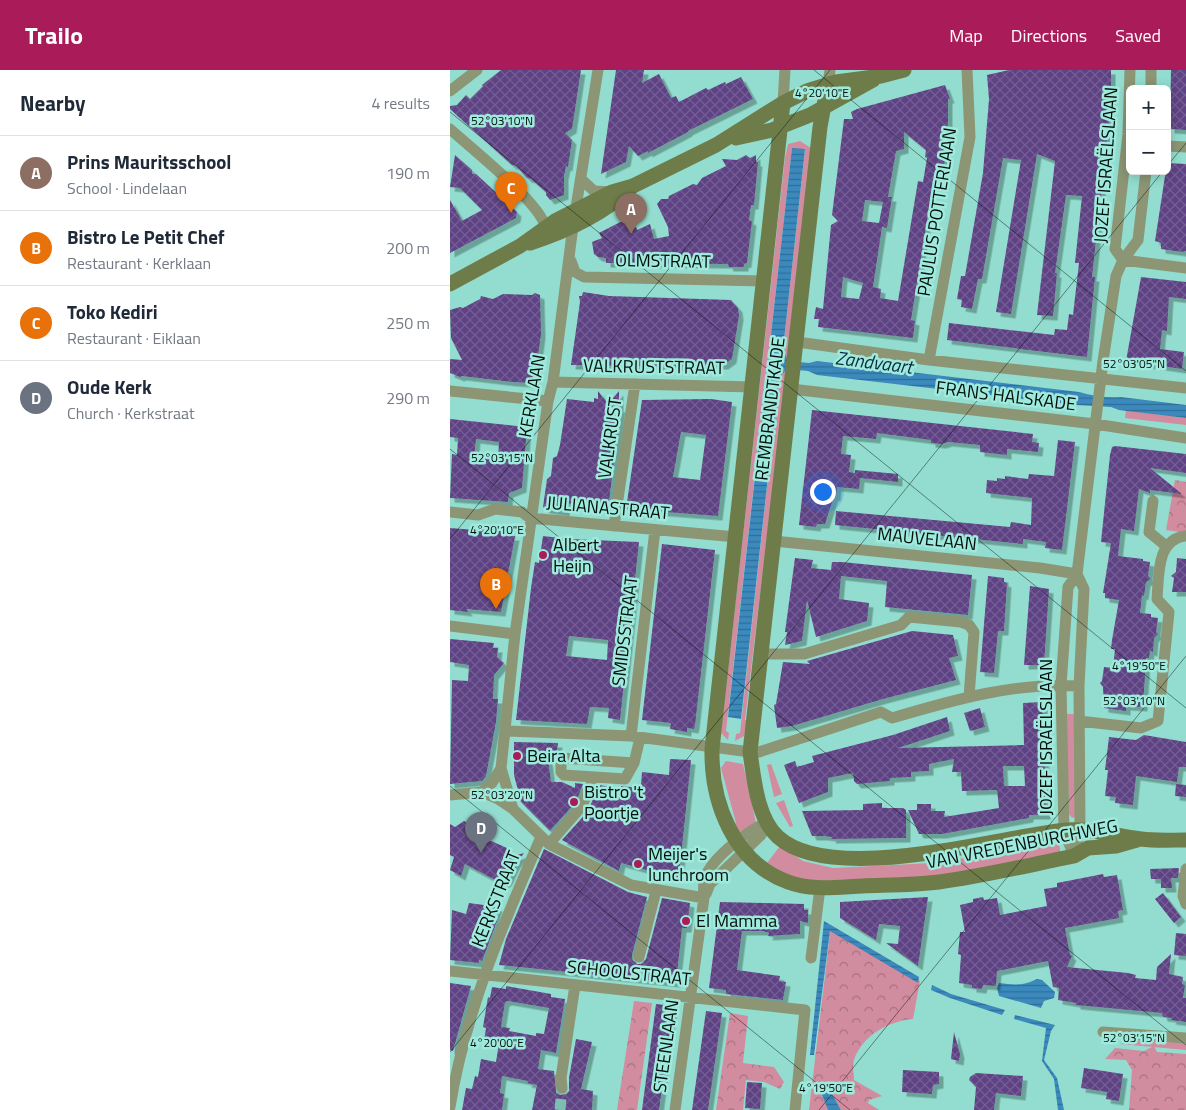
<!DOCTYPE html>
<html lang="en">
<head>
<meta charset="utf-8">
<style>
  body { margin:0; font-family:"Titillium Web",sans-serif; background:#f6f6f7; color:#1f2937 }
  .controls { position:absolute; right:15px; top:15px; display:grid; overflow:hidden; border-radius:8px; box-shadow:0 2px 12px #0003 }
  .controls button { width:45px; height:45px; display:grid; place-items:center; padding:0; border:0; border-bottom:1px solid #e0e1e3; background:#fff; color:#1f2937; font:25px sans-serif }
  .you { position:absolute; left:372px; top:421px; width:18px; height:18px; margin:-12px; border:4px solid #fff; border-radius:50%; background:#1a73e8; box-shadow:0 0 0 8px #1a73e833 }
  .badge { display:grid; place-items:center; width:32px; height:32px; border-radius:50%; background:#a91b59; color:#fff; font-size:16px; font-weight:700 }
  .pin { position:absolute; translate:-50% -41px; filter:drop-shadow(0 1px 2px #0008) }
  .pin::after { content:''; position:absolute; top:26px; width:18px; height:15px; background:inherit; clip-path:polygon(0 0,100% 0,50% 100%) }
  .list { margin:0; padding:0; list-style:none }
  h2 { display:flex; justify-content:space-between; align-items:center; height:65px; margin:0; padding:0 20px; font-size:21px }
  h2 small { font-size:16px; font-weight:400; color:#747a83 }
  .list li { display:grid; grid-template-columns:32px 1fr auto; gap:15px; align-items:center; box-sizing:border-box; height:75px; padding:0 20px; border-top:1px solid #e0e1e3 }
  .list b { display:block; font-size:19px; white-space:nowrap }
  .list p { margin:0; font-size:16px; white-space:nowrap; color:#747a83 }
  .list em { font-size:16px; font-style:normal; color:#747a83 }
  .map { position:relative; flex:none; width:736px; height:1040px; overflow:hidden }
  header { display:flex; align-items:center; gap:30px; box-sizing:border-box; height:70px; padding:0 25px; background:#a91b59; color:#fff }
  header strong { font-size:24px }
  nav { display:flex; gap:28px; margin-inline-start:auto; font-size:18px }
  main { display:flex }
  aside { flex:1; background:#fff }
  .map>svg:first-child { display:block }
</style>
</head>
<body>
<header>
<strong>Trailo</strong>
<nav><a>Map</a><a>Directions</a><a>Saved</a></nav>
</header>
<main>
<aside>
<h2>Nearby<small>4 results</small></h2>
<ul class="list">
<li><span class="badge" style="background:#8d6e63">A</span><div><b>Prins Mauritsschool</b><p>School · Lindelaan</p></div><em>190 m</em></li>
<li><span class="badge" style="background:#e8710a">B</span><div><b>Bistro Le Petit Chef</b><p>Restaurant · Kerklaan</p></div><em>200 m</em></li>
<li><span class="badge" style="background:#e8710a">C</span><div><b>Toko Kediri</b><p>Restaurant · Eiklaan</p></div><em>250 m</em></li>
<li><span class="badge" style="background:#6b7280">D</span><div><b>Oude Kerk</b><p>Church · Kerkstraat</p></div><em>290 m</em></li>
</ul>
</aside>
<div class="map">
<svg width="736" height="1040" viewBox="0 0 736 1040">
  <defs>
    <pattern id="forest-crowns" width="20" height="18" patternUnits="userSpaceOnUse" patternTransform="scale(1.25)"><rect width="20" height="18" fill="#d28c9f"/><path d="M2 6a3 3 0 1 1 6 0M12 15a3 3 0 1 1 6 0" fill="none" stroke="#a87180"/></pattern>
    <pattern id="water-rules" width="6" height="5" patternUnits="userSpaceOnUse" patternTransform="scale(1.25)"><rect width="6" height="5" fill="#3b89bd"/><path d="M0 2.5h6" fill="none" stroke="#2f6e98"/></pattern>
    <pattern id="building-cross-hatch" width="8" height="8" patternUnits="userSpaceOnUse" patternTransform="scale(1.25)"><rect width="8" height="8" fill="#5e4285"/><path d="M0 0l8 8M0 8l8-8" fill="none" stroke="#735f91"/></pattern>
    <filter id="shadow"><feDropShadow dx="4.5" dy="4.5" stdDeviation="0" flood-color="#0004"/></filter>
  </defs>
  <rect width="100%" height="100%" fill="#92ddcf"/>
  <path fill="#d28c9f" d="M350,71L361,78L337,289L333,279L355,80L342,78L276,661L279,663L278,670L271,663L335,88L338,74Z
    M337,299L295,650H297L294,666L285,671L286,664L290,663L329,308Z
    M676,340L736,348V355L675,348Z
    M616,644H625V747L622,748L619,744Z
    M276,691L293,694L306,753L289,762L283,754L286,753L271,698Z
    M321,694L332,724L324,727L317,695Z
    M334,730L343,756L340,757L326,733Z
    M609,773L611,785L501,806L367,813L340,807L317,793L330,776L353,791L383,798L482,793Z
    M681,970L736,972V980L670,974Z"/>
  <path fill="url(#forest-crowns)" d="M725,410L736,412V463L716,460Z
    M381,855L470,911L463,949C438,951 412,966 404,990C402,996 404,1004 404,1010L432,1026L419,1030L418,1033L429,1040H391L378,1017L368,1015L378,1040H359Z
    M184,931L202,933L187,1040H167Z
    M280,943L298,946L293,993L324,997L334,1012L330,1019L314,1012L296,1010L293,1040H266Z
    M704,976L707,982L736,984V1040H679L682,1000L676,990L655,989L665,978L694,981Z"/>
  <path fill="url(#water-rules)" d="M342,78L355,79L333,279L338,291L359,293L367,291L629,322C643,326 656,328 671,327L736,335V348L669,340L661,337L627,335L367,305L358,301L337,299L329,308L291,649L278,647Z
    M374,851L469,907L468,913L380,861L364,985H360Z
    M587,909L592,910L605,922L604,928L594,931L591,938L549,926L547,918L549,913C564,915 573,916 587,909Z
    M482,915L501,924L555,940L552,945L500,928L481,920Z
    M565,945L605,955L601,961L594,990L607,1008L614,1040H608L604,1009L592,991L596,958L564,949Z
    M372,1013L378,1017L391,1040H378L368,1015Z"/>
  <path fill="url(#building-cross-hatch)" fill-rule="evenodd" filter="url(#shadow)" d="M51,0H131L122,59L115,63L122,70L118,97L116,96L114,106V125L100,130L96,125V122L81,109L77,108L66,96L62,95L0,39V36L7,35L16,25L20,29L33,16L32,15Z
    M166,0H194L192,13L209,4L221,28L226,26L229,32L256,18L258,20L275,12L276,14L291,7L303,29L238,61V62L198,83V81L188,86L179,76L176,92L151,104Z
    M559,0H661V32L642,207H645L637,287L497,270L499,253L604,265L605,259L617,260L619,244L623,245L629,193H625L632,126L616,125L605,203H607L603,246L587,245L605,91L587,84L561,244L546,242L571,90L553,88L532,209H528L522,239L511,237L512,230L507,229L511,206H515L533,103L539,29L537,5Z
    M721,0H736V60L720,59Z
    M495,15L500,29H498V52L495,90L490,114L483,113L464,231L461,250L465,251L463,268L368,257L369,249H364L366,237L373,239L381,155L388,151L382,145L394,49H403L401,42L407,39ZM454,62L476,80L475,87L477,88L473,112L468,111L448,231L430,228L431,219L423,217L432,157L437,158L442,127H438L446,81L454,79ZM415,130L433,132L429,153L412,151ZM393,207L413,213L409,229L391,227Z
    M5,85L22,100V104H26L67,142L66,148L0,183V130L12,151L32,140L10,118L0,117Z
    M296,85L300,88L306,85V92H308L304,135H301L299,150L302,151L297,193L294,194V197H279L278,194L156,193V188L148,187L144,184L142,172L152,168L149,163L176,149L181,159L186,157L187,160L200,154L204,169L219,166L218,157L207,134L211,129H218L219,126L243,114L247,115L252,108L276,96L272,89L287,90Z
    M717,93L736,94V181L732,182L711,179V173L705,171Z
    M691,207L736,212V229L719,227L717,261L712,260L710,279L734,282L732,299L676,291Z
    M133,222L159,226L281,230L288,238L289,246L282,289L274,295H265V297L121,295L130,232L129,226H132Z
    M85,223L90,225L91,264L85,309L81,313L62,312L12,306L10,307L0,303V289L12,290L1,268L0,240L10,237L13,238L30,229L31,226L43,229L53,224L82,225Z
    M148,321L158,334L169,321V338H171L158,439L116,433L115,442L96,439L93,437L97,409L101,406L103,388L107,386L110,375L117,329L144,332V328L148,329Z
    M192,330L261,329L282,332L268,446L176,439ZM231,362L256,365L250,410L223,407Z
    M362,340L583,364L582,372L589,373L588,382L557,379V385L530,382V375L519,374L498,372L492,374L481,373V370L427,363L426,369L393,366L391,384L401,385L399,402L405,403V400L448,404V412L410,408L409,419L387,417L386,427L384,426L375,454H367L366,457L349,455Z
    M0,349L77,357L72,418L59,423L58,432L0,428L2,384L7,385L8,368L0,367ZM26,369L49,372L48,389L24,387Z
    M608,370L625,372L612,480L595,478L596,472L573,469V474L385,455L386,441L560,457L561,452L581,455L582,428L536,423L537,410L547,411V408L555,409V406L578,409L579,404L604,406Z
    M665,376L736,384V403L700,398L732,424L700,420V423L689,419L684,461L671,459L668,486L693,489V491L700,492L698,506L701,509L696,512L694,526L692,525L690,543L701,544V547L708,548L706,562L708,564L704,568L703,582L700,581L699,588H696L693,637L676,636V641L654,638L653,617L650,613L652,611L654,597L663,598L665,579H661L662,570L669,530L655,528V523H653L661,473L651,472L660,385L662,377Z
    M0,458L25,460L23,458L37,459L36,458L61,462L60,466H65L51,542L16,539L19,542L0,540Z
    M93,466L119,469L189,472L170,650L158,648L159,638L140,637L137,654L66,650L81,518L85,492L89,493ZM119,566L158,570L157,590L116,586Z
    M212,474L265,480L245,655L244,659L237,658V662L220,659L221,653L192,650Z
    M345,488L363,490L361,498L381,500L382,492H392L522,505L518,545L435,537L437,511L391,506L389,529L419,533L417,551L366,567L357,530L352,571L335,575L337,562H335Z
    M727,488L736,489V522H722L724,508L721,506L726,502Z
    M538,506L554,508V512L557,513L554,561H548L544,603L530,602Z
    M580,516L599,519L594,595H574Z
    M462,561L503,565L508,586L499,588L506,610L433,629L342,656L327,658L324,635L326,634L333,592L360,594L357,591Z
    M0,569L44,573L43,578H48L47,587L54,593L44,605L43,629H48L46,652L36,706L32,711L0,714L2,610L18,611L19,595L0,592Z
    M593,632L596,745H579V748L492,764H469L458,740H467V734H481V741H495L494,747L549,738L547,720L512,721L511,702H502L504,689L479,694V701L461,702V707L440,708V711L407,714L404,711L403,703L378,708V722L349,733L334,695L345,691L347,697L364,692L362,686L443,665L497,647L500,661L448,678L574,675L573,633ZM553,696H574L575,716H554Z
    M530,638L535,657L520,661L514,643Z
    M694,665L736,672V697H729L727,712L686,706L683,735L665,733L666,727L655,726L658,700H655L659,667L686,670Z
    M64,672L108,673L107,681L104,689H98L101,712H112L125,718V713L133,714L126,732L100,761L71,732L64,705Z
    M220,689L241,690L229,806L226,808L171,793L169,801L112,770L138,741L149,715L171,719V716L188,718L189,715H191L192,702L219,705Z
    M726,714L736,715V727L725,726Z
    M432,733V738H453L456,740V768L381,769L382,767L373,766H362L352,741L413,740V734Z
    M14,751L24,757L31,780L37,769L59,779L54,789L74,783L65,795L57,812L53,814L15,794L11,806L0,800L4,787L0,785V754L5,757Z
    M94,779L178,822L197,827L182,885V889L187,894H191L196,889L212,828L240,833L237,858H232L226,913L49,895L56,869Z
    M729,798L728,808H721L722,818H711V809H701L700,799Z
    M653,804L654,807L667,805L673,840L668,841L669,848L615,858L620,885L622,886L617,897L678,903L686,905L685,908L706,910L707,897L721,884L719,904L733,907L732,914L735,915L733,928H736V952L721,950L722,948L713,947L712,943L626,935V933L608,930L609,918L603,917L598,891L547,901L546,916L533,915L532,919L522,918V915L509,913L511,885L508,884L510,862H515L510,835L523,832V829L533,827L534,830L547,828L550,845L597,836L594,819L607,817V813Z
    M713,823L731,847L724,853L705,829Z
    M478,827L468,896L436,873L448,874L450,856L429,854L426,870L390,848V832Z
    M270,832L354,834V840H358V853L350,851V864L318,866L319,863L313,861H292L287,900L330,906L329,911L336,912L333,930L276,924V920L259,918Z
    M19,833L48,837L44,850L47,851L32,891L29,890V893L0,890L2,840L16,844Z
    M726,863L736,864V886L724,885Z
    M0,913L21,916L3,981L0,980Z
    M56,916L101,924V927L115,929L106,983L91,980L88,999L104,1001L106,1022L109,1025L116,1024L119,1021V1008L126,969L142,972L131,1019L143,1021L142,1040H82L87,1015L77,1013L78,1011L52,1006L50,1023L54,1024L52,1040H12L16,1018L22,1019L25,1006L28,1007L31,989L46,992L49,973L34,971L36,958L33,957L38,927L40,928L42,917L56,919ZM58,931L99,938L94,964L86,963V966L59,961L60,958L51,957L55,932Z
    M206,934L223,936L221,951L209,1040H192Z
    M256,941L272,943L258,1040H242Z
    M504,962L510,984L509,991L501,989Z
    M634,998L673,1004L669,1031L656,1029L657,1022L631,1018Z
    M453,1000L489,1002V1014L483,1015L482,1024L452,1022Z
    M526,1003L573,1006L571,1026L546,1023L544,1040H524L526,1017L519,1010L520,1007Z
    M297,1012L312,1013L310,1039L295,1038Z"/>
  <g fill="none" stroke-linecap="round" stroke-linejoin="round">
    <path stroke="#7cbeb2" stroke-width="11" stroke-dasharray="11 5.5" stroke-linecap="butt" d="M186,908L189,887
      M110,1040L112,1018"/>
    <path stroke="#8c9675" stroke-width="11" d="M378,14L380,0
      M701,19V0
      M0,21L27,0
      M333,33L335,0
      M0,59C21,78 89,132 95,156
      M717,76L736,77
      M131,109L144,121L162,122
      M673,190L665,179L678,64L680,0
      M673,190L736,198
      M121,191L125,202L134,207L315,211
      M347,272L479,290L736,318
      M479,290L520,67L517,0
      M103,312L303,317
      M341,319L645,354L736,368
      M0,321L98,331
      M703,431L699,462L716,476
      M0,442L28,445L45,439L72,442L80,448L286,467
      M164,456L185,314
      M324,471L590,498L627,504
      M0,556L65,564
      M311,584H354L451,555L459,547L511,552L519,555L524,562L519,626
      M629,651L691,658L708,651L719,542L707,529C709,506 706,469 736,466
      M56,661L181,666L300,682H309L431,642L442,648C503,630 565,612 629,616
      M181,666L205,460
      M184,693L175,709L114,705L111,702V688L184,693L190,668
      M51,698L63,739
      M32,722L42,713L51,698L65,564L98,331L103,312L123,156L148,0
      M0,725L32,722L48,729L63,739L99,774L181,815L254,828
      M99,774L132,736L144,707
      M624,786L614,761L611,615L618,517L627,504L653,291L666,206L673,190L688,170L696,101
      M624,786L630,759L629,616L634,519L627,504
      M736,799L733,826L736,834
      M256,824L260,814L311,765L318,752
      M189,887L206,821
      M361,888L370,818
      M0,901L355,940L345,1040
      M653,962L736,968
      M112,1018L111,1008L125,915
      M0,1037C15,943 53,854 91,767
      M225,1040L254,828C254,821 252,812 256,805C265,786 299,759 318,752"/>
    <path stroke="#6e7c49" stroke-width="15" d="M378,14L370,57L300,682C304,709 307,748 328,767C382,816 548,767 616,760C642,758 665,766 691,769C705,771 721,770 736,770
      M333,33L262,679C261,732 283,792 338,812C362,821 388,817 413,816C438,815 464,815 489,812C534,806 579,795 624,786L638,778L666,776L687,770
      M286,68L322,60L360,45L423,10
      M80,173C117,161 152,145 180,119
      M0,214L70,176L105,151L162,122L183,116L266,75L333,33L357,21L386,12L431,6L454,0"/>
  </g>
  <path fill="none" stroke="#000f0c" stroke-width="1" stroke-opacity="0.45" d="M364,0L736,301M0,42L736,638M717,96L736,73M0,379L736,975M0,469L380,0M0,716L400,1040M0,982L713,101M369,1040L736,586"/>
  <g fill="#a91b59" stroke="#9feadc" stroke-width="2">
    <circle cx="93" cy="485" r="5"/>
    <circle cx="67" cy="686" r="5"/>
    <circle cx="124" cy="732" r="5"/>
    <circle cx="188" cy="794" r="5"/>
    <circle cx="236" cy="851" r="5"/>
  </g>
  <g text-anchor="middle" stroke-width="5" stroke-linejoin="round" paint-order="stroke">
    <g font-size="18" fill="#000f0c" stroke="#9feadc">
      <text transform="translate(656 95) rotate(-86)" y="6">JOZEF ISRAËLSLAAN</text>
      <text transform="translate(487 142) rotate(-81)" y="6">PAULUS POTTERLAAN</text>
      <text transform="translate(213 191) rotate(1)" y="6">OLMSTRAAT</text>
      <text transform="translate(204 297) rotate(1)" y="6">VALKRUSTSTRAAT</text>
      <text transform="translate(82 326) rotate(-80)" y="6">KERKLAAN</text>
      <text transform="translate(556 326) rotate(7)" y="6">FRANS HALSKADE</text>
      <text transform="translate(320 339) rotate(-83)" y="6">REMBRANDTKADE</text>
      <text transform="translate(160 368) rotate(-82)" y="6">VALKRUST</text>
      <text transform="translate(158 438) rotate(5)" y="6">JULIANASTRAAT</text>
      <text transform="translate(477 469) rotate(6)" y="6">MAUVELAAN</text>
      <text transform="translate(175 561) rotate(-83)" y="6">SMIDSSTRAAT</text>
      <text transform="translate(596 667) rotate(-90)" y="6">JOZEF ISRAËLSLAAN</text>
      <text transform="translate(572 774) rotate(-11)" y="6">VAN VREDENBURCHWEG</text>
      <text transform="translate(46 829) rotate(-68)" y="6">KERKSTRAAT</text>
      <text transform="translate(179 903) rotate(6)" y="6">SCHOOLSTRAAT</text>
      <text transform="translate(216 976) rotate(-82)" y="6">STEENLAAN</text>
    </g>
    <g font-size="18" fill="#000f0c" stroke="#9feadc" text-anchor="start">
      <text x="103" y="481">Albert<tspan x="103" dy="21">Heijn</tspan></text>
      <text x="77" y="692">Beira Alta</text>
      <text x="134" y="728">Bistro 't<tspan x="134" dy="21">Poortje</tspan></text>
      <text x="198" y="790">Meijer's<tspan x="198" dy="21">lunchroom</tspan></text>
      <text x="246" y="857">El Mamma</text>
    </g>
    <g font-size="19" font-style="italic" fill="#0b2d43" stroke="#9feadc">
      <text transform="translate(424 292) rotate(7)" y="7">Zandvaart</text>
    </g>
  </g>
  <g font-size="12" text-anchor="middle" fill="#000f0c" stroke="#9feadc" stroke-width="5" stroke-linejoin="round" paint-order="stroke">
    <text x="372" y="27">4°20'10"E</text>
    <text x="52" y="55">52°03'10"N</text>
    <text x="684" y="298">52°03'05"N</text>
    <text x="52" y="392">52°03'15"N</text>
    <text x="47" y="464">4°20'10"E</text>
    <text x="689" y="600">4°19'50"E</text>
    <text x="684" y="635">52°03'10"N</text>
    <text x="52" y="729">52°03'20"N</text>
    <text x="684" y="972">52°03'15"N</text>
    <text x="47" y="977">4°20'00"E</text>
    <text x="376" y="1022">4°19'50"E</text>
  </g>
</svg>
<div class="controls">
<button>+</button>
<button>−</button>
</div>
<div class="you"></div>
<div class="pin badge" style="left:181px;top:164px;background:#8d6e63">A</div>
<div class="pin badge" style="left:46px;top:539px;background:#e8710a">B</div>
<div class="pin badge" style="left:61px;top:143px;background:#e8710a">C</div>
<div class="pin badge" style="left:31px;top:783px;background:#6b7280">D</div>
</div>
</main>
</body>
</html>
